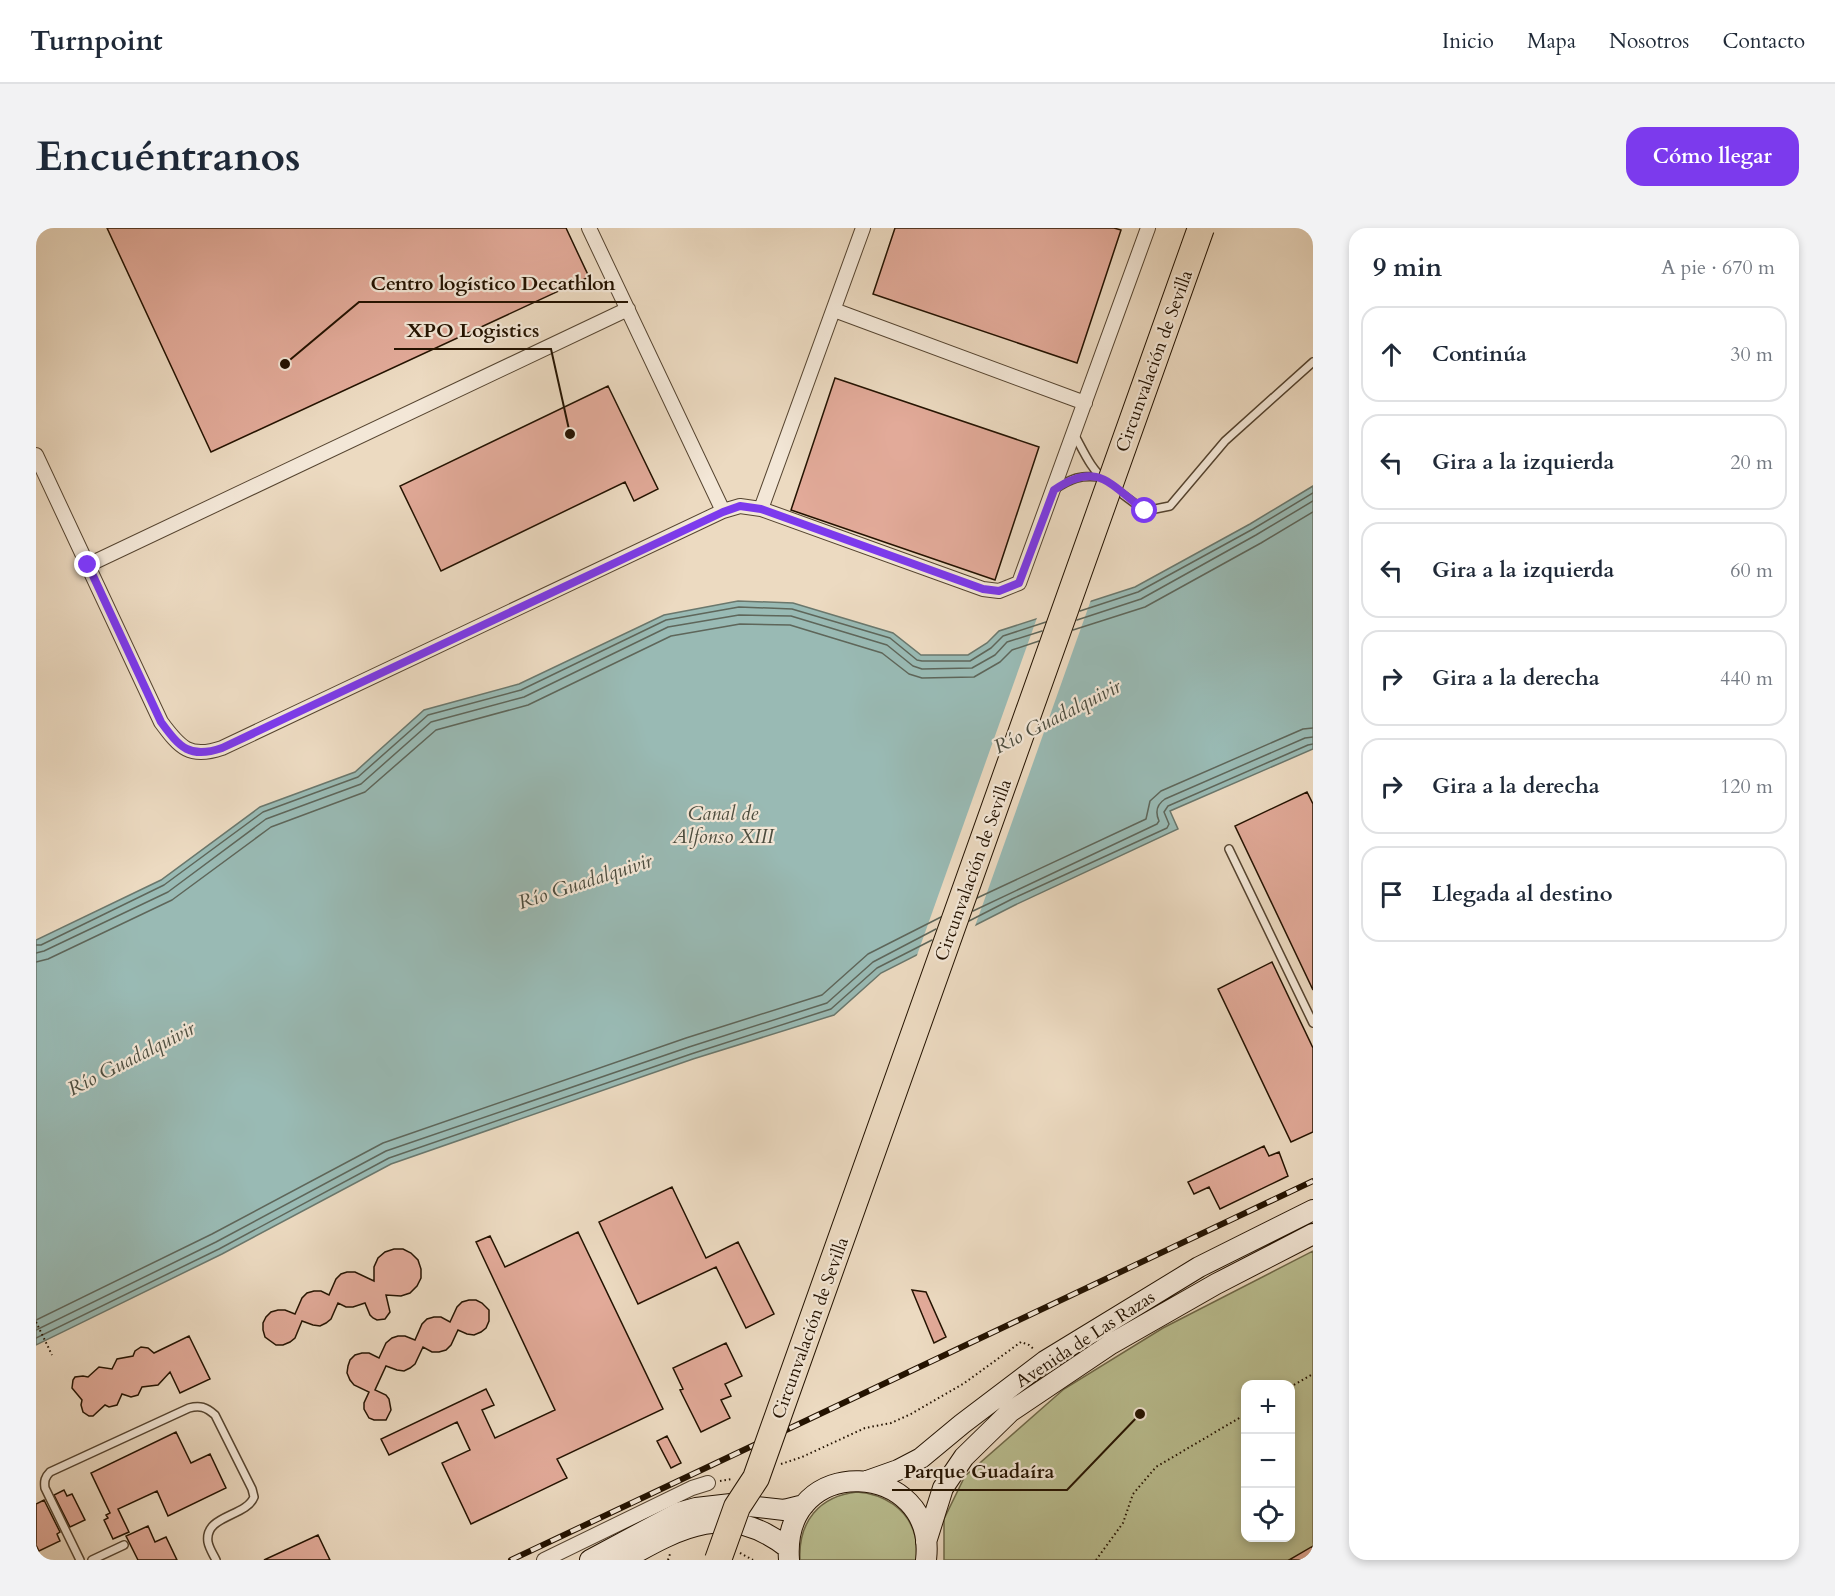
<!DOCTYPE html>
<html lang="es">
<head>
<meta charset="utf-8">
<style>
  body { margin:0; font-family:Cardo,serif; background:#f2f2f3; color:#1f2937 }
  .controls { position:absolute; right:18px; bottom:18px; display:grid; overflow:hidden; border-radius:12px; box-shadow:0 3px 9px #0003 }
  .controls button { width:54px; height:54px; display:grid; place-items:center; padding:0; border:0; border-bottom:2px solid #e0e1e3; background:#fff; color:#1f2937; font:30px sans-serif }
  .stop { position:absolute; width:18px; height:18px; margin:-14px; border:4px solid #7c3aed; border-radius:50%; background:#fff }
  .stop.end { background:#7c3aed; border-color:#fff; box-shadow:0 2px 6px #0008 }
  .list { margin:0; padding:0; list-style:none }
  h2 { display:flex; justify-content:space-between; align-items:center; height:78px; margin:0; padding:0 24px; font-size:26px }
  h2 small { font-size:20px; font-weight:400; color:#747a83 }
  .list li { display:grid; grid-template-columns:39px 1fr auto; gap:18px; align-items:center; box-sizing:border-box; height:96px; margin:0 12px 12px; padding:0 12px; border:2px solid #e0e1e3; border-radius:18px }
  .list b { display:block; font-size:22px; white-space:nowrap }
  .list em { font-size:20px; font-style:normal; color:#747a83 }
  .icon { flex:none; width:33px; height:33px; fill:none; stroke:currentColor; stroke-width:2; stroke-linecap:round; stroke-linejoin:round }
  .map { position:relative; flex:none; width:1277px; height:1332px; overflow:hidden; border-radius:18px }
  header { display:flex; align-items:center; gap:36px; box-sizing:border-box; height:84px; padding:0 30px; background:#fff; border-bottom:2px solid #e0e1e3 }
  header strong { font-size:28px }
  nav { display:flex; gap:33px; margin-inline-start:auto; font-size:21px }
  .intro { display:flex; align-items:center; justify-content:space-between; box-sizing:border-box; height:144px; padding:0 36px }
  h1 { margin:0; font-size:42px }
  .button { padding:15px 27px; border-radius:18px; background:#7c3aed; color:#fff; font-size:21px; font-weight:700 }
  main { display:flex; gap:36px; padding:0 36px }
  aside { flex:1; background:#fff; border-radius:18px; box-shadow:0 3px 9px #0003 }
  .map>svg:first-child { display:block }
</style>
</head>
<body>
<header>
<strong>Turnpoint</strong>
<nav><a>Inicio</a><a>Mapa</a><a>Nosotros</a><a>Contacto</a></nav>
</header>
<div class="intro"><h1>Encuéntranos</h1><a class="button">Cómo llegar</a></div>
<main>
<div class="map">
<svg width="1277" height="1332" viewBox="0 0 1277 1332">
  <rect width="100%" height="100%" fill="#ecdac1"/>
  <filter id="stains"><feTurbulence type="fractalNoise" baseFrequency=".00333" numOctaves="4"/><feColorMatrix values="0 0 0 0 .2 0 0 0 0 .09 0 0 0 0 .02 0 0 0 .5 -.17"/></filter>
  <radialGradient id="worn" r=".72"><stop offset=".6" stop-color="#630" stop-opacity="0"/><stop offset="1" stop-color="#630" stop-opacity=".3"/></radialGradient>
  <path fill="#babf91" stroke="#6e6848" stroke-width="1.5" fill-rule="evenodd" d="M1277,1023V1332H908V1291L929,1248L1028,1161L1127,1100ZM1210,1156H1254V1310H1210Z
    M821,1264C847,1266 872,1280 879,1308C881,1315 880,1324 881,1332H764C762,1294 783,1268 821,1264Z"/>
  <path fill="#99bab4" stroke="#6a776c" stroke-width="1.5" d="M1277,258V521L1134,583L1142,601L979,677L845,745L798,787L657,831L355,936L186,1026L0,1117V712L125,652L224,579L319,544L388,482L483,456L628,387L702,373L757,375L857,405L885,427H932L951,415L963,403L1099,359L1214,296Z"/>
  <path fill="#ecdac1" d="M1056,369L938,701L880,730L1002,387Z"/>
  <g fill="none" stroke-linecap="round" stroke-linejoin="round">
    <path stroke="#5e665a" stroke-width="1.5" d="M1044,383L1102,364L1217,301L1277,265
      M1041,392L1105,371L1220,307L1277,273
      M1037,402L1109,379L1225,315L1277,284
      M941,670L1110,591L1114,573L1125,563L1267,501L1277,500
      M937,683L1121,596L1123,593C1119,584 1120,577 1129,571L1269,510L1277,509
      M933,693L976,671L1131,600L1133,596L1128,584L1132,578L1272,517L1277,516
      M0,717H5L128,657L227,584L322,549L392,487L485,462L630,392L703,379L756,381L854,410L881,432L886,433H934L955,420L967,408L1010,394
      M0,725L8,723L132,664L230,591L325,556L395,494L488,469L632,399L703,387L755,388L851,417L877,438L886,441L936,440L959,427L971,414L1006,403
      M0,734L12,731L136,672L235,599L329,564L400,502L492,477L635,408L704,396L754,397L846,425L873,446L886,450L938,449L964,434L976,422L1003,413
      M0,1092L176,1006L347,915L650,810L786,767L832,726L905,689
      M0,1102L180,1014L350,923L653,819L791,775L837,734L900,701
      M0,1110L183,1021L353,930L655,826L795,781L841,740L896,712"/>
  </g>
  <path fill="#e2aa99" stroke="#231200" stroke-width="1.5" d="M71,0H530L553,49L175,224Z
    M859,0H1078L1085,2L1041,135L837,66Z
    M799,150L1003,219L959,352L755,282Z
    M572,158L622,261L598,273L589,254L405,343L364,258Z
    M1271,564L1277,576V762L1199,598Z
    M1236,734L1277,820V904L1255,914L1182,761Z
    M1228,918L1233,928L1243,924L1252,948L1184,981L1173,959L1158,966L1152,954Z
    M636,959L670,1030L702,1014L738,1086L710,1100L680,1039L602,1076L563,994Z
    M542,1004L627,1181L521,1231L531,1250L435,1296L406,1235L434,1222L421,1194L353,1227L345,1211L450,1161L458,1177L446,1182L459,1210L519,1182L440,1014L454,1008L469,1039Z
    M358,1021H367L375,1025L382,1032L385,1041V1050L381,1058L374,1065L365,1068L350,1067L354,1084L349,1091L341,1092L337,1090L334,1087L329,1075L317,1079H310L302,1075L295,1091L290,1095L284,1098L277,1097L266,1093L259,1110L254,1114L247,1117H240L229,1109L227,1102V1095L230,1089L235,1084L242,1082H249L259,1086L266,1070L271,1065L278,1063H285L293,1067L300,1051L305,1046L311,1044H319L338,1053V1039L342,1030L349,1024Z
    M876,1062L890,1064L910,1109L898,1115Z
    M433,1072H440L446,1075L453,1082V1093L450,1100L445,1104L438,1107L431,1106L422,1102L415,1117L410,1122L403,1124H396L387,1119L379,1136L374,1140L368,1143L361,1142L350,1138L339,1162L350,1167L353,1171L355,1182L350,1192H338L333,1190L328,1181V1175L333,1164L318,1157L314,1152L311,1145L312,1138L314,1132L319,1127L326,1125H333L343,1130L350,1115L356,1110L362,1108H369L379,1112L386,1096L391,1091L398,1089H405L414,1094L421,1079L426,1074Z
    M153,1108L174,1151L144,1165L134,1144L122,1157L106,1159L102,1167L95,1169L86,1166L81,1177L73,1179L69,1177L57,1188H53L47,1184L45,1177L46,1172L36,1160L37,1152L39,1149L47,1148L52,1149L63,1139L76,1141L81,1131L97,1128L99,1123L105,1119L112,1120L118,1125Z
    M690,1115L706,1148L689,1156L695,1168L685,1172L694,1190L665,1204L644,1162L647,1161L637,1140Z
    M140,1204L155,1235L174,1226L190,1260L132,1288L121,1263L82,1281L93,1304L77,1311L68,1292L72,1290L70,1287L74,1285L55,1245Z
    M631,1208L645,1235L635,1240L621,1213Z
    M28,1262L31,1268L36,1266L49,1292L34,1299L18,1267Z
    M8,1272L24,1304L21,1306L24,1313L3,1323L0,1317V1276Z
    M112,1298L119,1314L130,1309L141,1332H102L90,1308Z
    M282,1307L294,1332H228Z
    M1277,1318V1332H1253Z"/>
  <g fill="none" stroke-linecap="round" stroke-linejoin="round">
    <defs>
      <path id="lane" d="M1038,206C1047,222 1055,242 1070,253
        M1078,260L1109,283L1134,278L1189,213L1277,134
        M1019,261C1036,250 1044,247 1064,249
        M1193,621L1277,795
        M44,1332L9,1260C8,1253 9,1249 14,1244L153,1180C164,1177 170,1179 179,1187L216,1261L218,1269C210,1289 168,1287 172,1314C173,1320 177,1326 180,1332
        M56,1332L88,1317"/>
      <path id="street" d="M553,0L687,283
        M798,82L1049,175
        M0,227L125,494C144,520 154,531 186,520L687,283L704,278L725,281L947,361L963,363L983,355L1112,0
        M725,281L827,0
        M52,337L592,81
        M508,1332L656,1260L672,1255"/>
      <path id="secondary" d="M831,1253L862,1242L885,1230L926,1196L1009,1133L1163,1039L1277,982
        M890,1314L907,1260L928,1229L974,1184L1075,1116L1180,1056L1277,1006
        M554,1332L642,1285L660,1280L695,1276L748,1282L768,1277
        M587,1332C645,1299 692,1273 752,1320
        M753,1332C745,1222 902,1232 890,1332"/>
    </defs>
    <use href="#lane" stroke="#554430" stroke-width="10"/>
    <use href="#street" stroke="#554430" stroke-width="16"/>
    <use href="#secondary" stroke="#231200" stroke-width="22"/>
    <path stroke="#231200" stroke-width="2" stroke-dasharray="1.5 3" stroke-linecap="butt" d="M0,1094L16,1127
      M1254,1159L1277,1146
      M745,1236L766,1229L829,1200L855,1195L875,1186L927,1156L985,1114L993,1117L999,1122
      M684,1253L696,1251
      M704,1325L717,1332
      M632,1332L634,1326
      M1060,1332L1087,1295L1097,1266L1120,1239L1210,1186"/>
    <use href="#lane" stroke="#f3e7d7" stroke-width="7"/>
    <use href="#street" stroke="#f3e7d7" stroke-width="14"/>
    <use href="#secondary" stroke="#f3e7d7" stroke-width="20"/>
    <defs>
      <path id="rail" d="M475,1332L1277,953"/>
    </defs>
    <use href="#rail" stroke="#231200" stroke-width="6"/>
    <use href="#rail" stroke="#f3e7d7" stroke-width="4" stroke-dasharray="11" stroke-linecap="butt"/>
    <defs>
      <path id="highway-bridge" d="M682,1332L701,1279L720,1250L1165,0"/>
    </defs>
    <use href="#highway-bridge" stroke="#231200" stroke-width="28" stroke-linecap="butt"/>
    <use href="#highway-bridge" stroke="#ecdac1" stroke-width="26"/>
  </g>
  <g fill="none" stroke-linecap="round" stroke-linejoin="round">
    <path stroke="#7c3aed" stroke-width="8" d="M52,337L125,494C144,520 154,531 186,520L687,284L704,278L725,281L947,361L963,363L983,355L1018,262C1061,232 1074,256 1109,283"/>
  </g>
  <g text-anchor="middle" stroke-width="4.5" stroke-linejoin="round" paint-order="stroke">
    <g font-size="18" fill="#231200" stroke="#f3e7d7">
      <text transform="translate(1118 133) rotate(-70)" y="6">Circunvalación de Sevilla</text>
      <text transform="translate(937 642) rotate(-70)" y="6">Circunvalación de Sevilla</text>
      <text transform="translate(774 1100) rotate(-70)" y="6">Circunvalación de Sevilla</text>
      <text transform="translate(1049 1111) rotate(-33)" y="6">Avenida de Las Razas</text>
    </g>
    <g font-size="20" font-style="italic" fill="#4c4d3f" stroke="#f3e7d7">
      <text transform="translate(1021 488) rotate(-27)" y="7">Río Guadalquivir</text>
      <text x="687" y="592">Canal de<tspan x="687" dy="23">Alfonso XIII</tspan></text>
      <text transform="translate(549 653) rotate(-18)" y="7">Río Guadalquivir</text>
      <text transform="translate(95 830) rotate(-27)" y="7">Río Guadalquivir</text>
    </g>
  </g>
  <path fill="none" stroke="#231200" stroke-width="2" d="M249 136L323 74H592M534 206L515 121H358M1104 1186L1031 1262H856"/>
  <g fill="#231200" stroke="#f3e7d7" stroke-width="2">
    <circle cx="249" cy="136" r="6"/>
    <circle cx="534" cy="206" r="6"/>
    <circle cx="1104" cy="1186" r="6"/>
  </g>
  <g font-size="20" text-anchor="middle" font-weight="bold" fill="#231200" stroke="#f3e7d7" stroke-width="4.5" stroke-linejoin="round" paint-order="stroke">
    <text x="457" y="62">Centro logístico Decathlon</text>
    <text x="437" y="109">XPO Logistics</text>
    <text x="943" y="1250">Parque Guadaíra</text>
  </g>
  <rect width="100%" height="100%" filter="url(#stains)"/>
  <rect width="100%" height="100%" fill="url(#worn)"/>
</svg>
<div class="controls">
<button>+</button>
<button>−</button>
<button><svg class="icon" aria-label="locate" viewBox="0 0 24 24"><circle cx="12" cy="12" r="6"/><path d="M12 2v4M12 18v4M2 12h4M18 12h4"/></svg></button>
</div>
<div class="stop" style="left:1109px;top:283px"></div>
<div class="stop end" style="left:52px;top:337px"></div>
</div>
<aside>
<h2>9 min<small>A pie · 670 m</small></h2>
<ul class="list">
<li><svg class="icon" aria-label="ahead" viewBox="0 0 24 24"><path d="M12 20V5M6 11l6-6 6 6"/></svg><div><b>Continúa</b></div><em>30 m</em></li>
<li><svg class="icon" aria-label="left" viewBox="0 0 24 24"><path d="M17 20v-9H6M10 6l-5 5 5 5"/></svg><div><b>Gira a la izquierda</b></div><em>20 m</em></li>
<li><svg class="icon" aria-label="left" viewBox="0 0 24 24"><path d="M17 20v-9H6M10 6l-5 5 5 5"/></svg><div><b>Gira a la izquierda</b></div><em>60 m</em></li>
<li><svg class="icon" aria-label="right" viewBox="0 0 24 24"><path d="M7 20v-9h11M14 6l5 5-5 5"/></svg><div><b>Gira a la derecha</b></div><em>440 m</em></li>
<li><svg class="icon" aria-label="right" viewBox="0 0 24 24"><path d="M7 20v-9h11M14 6l5 5-5 5"/></svg><div><b>Gira a la derecha</b></div><em>120 m</em></li>
<li><svg class="icon" aria-label="arrive" viewBox="0 0 24 24"><path d="M6 21V4h12l-3 4 3 4H6"/></svg><div><b>Llegada al destino</b></div></li>
</ul>
</aside>
</main>
</body>
</html>
